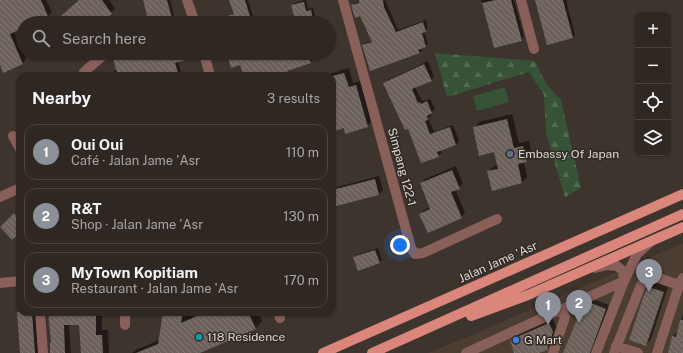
<!DOCTYPE html>
<html lang="en">
<head>
<meta charset="utf-8">
<style>
  body { margin:0; font-family:"Public Sans",sans-serif; background:#3a332f; color:#f1f3f6 }
  .controls { position:absolute; right:12px; top:12px; display:grid; overflow:hidden; border-radius:8px; box-shadow:0 1px 3px #0004 }
  .controls button { width:36px; height:36px; display:grid; place-items:center; padding:0; border:0; border-bottom:1px solid #494440; background:#2e2722; color:#f1f3f6; font:20px sans-serif }
  .you { position:absolute; left:400px; top:245px; width:14px; height:14px; margin:-10px; border:3px solid #fff; border-radius:50%; background:#1a73e8; box-shadow:0 0 0 6px #1a73e833 }
  .badge { display:grid; place-items:center; width:26px; height:26px; border-radius:50%; background:#8c9099; color:#fff; font-size:13px; font-weight:700 }
  .pin { position:absolute; translate:-50% -33px; filter:drop-shadow(0 1px 2px #0008) }
  .pin::after { content:''; position:absolute; top:21px; width:14px; height:12px; background:inherit; clip-path:polygon(0 0,100% 0,50% 100%) }
  .list { margin:0; padding:0; list-style:none }
  h2 { display:flex; justify-content:space-between; align-items:center; height:52px; margin:0; padding:0 16px; font-size:17px }
  h2 small { font-size:13px; font-weight:400; color:#a7a5a5 }
  .list li { display:grid; grid-template-columns:26px 1fr auto; gap:12px; align-items:center; box-sizing:border-box; height:56px; margin:0 8px 8px; padding:0 8px; border:1px solid #494440; border-radius:12px }
  .list b { display:block; font-size:15px; white-space:nowrap }
  .list p { margin:0; font-size:13px; white-space:nowrap; color:#a7a5a5 }
  .list em { font-size:13px; font-style:normal; color:#a7a5a5 }
  .icon { flex:none; width:22px; height:22px; fill:none; stroke:currentColor; stroke-width:2; stroke-linecap:round; stroke-linejoin:round }
  .map { position:relative; flex:none; width:683px; height:353px; overflow:hidden }
  .search { position:absolute; background:#2e2722; box-shadow:0 1px 3px #0004; left:16px; top:16px; width:320px; height:44px; display:flex; align-items:center; gap:10px; box-sizing:border-box; padding:0 14px; border-radius:22px; color:#a7a5a5; font-size:15px }
  .panel { position:absolute; background:#2e2722; box-shadow:0 1px 3px #0004; left:16px; top:72px; width:320px; height:244px; border-radius:12px }
  .map>svg:first-child { display:block }
</style>
</head>
<body>
<div class="map">
<svg width="683" height="353" viewBox="0 0 683 353">
  <defs>
    <pattern id="forest-firs" width="22" height="20" patternUnits="userSpaceOnUse"><rect width="22" height="20" fill="#365237"/><path d="M5 1l3.5 6h-7zM16 11l3.5 6h-7z" fill="#536a53"/></pattern>
    <pattern id="building-back-hatch" width="6" height="6" patternUnits="userSpaceOnUse"><rect width="6" height="6" fill="#6c625b"/><path d="M-1 5l2 2M0 0l6 6M5-1l2 2" fill="none" stroke="#817872"/></pattern>
  </defs>
  <rect width="100%" height="100%" fill="#3d342d"/>
  <path fill="#4b3d32" d="M683,243V353H428L472,335Z"/>
  <path fill="url(#forest-firs)" d="M435,53L535,61L546,84L561,100L581,188L565,197L546,133L544,95L529,72L447,97Z"/>
  <path fill="#365237" d="M505,87L509,102L477,111L473,96Z"/>
  <path fill="#0007" d="M0,0H46L52,12L48,16L32,23H23V27L14,31L26,59L23,63L0,66Z
    M79,0H109L115,9L99,23H55Z
    M145,0H170L176,23H165L164,19Z
    M239,0H248L255,23H231L229,17L234,13Z
    M306,0L308,9L313,8L317,23H297L292,5L295,3Z
    M360,0H385L398,30L426,20L428,28L424,31L428,44L421,48L422,50L419,53L363,46L366,43L372,41L361,15L352,5L355,3L360,1Z
    M481,0H514L524,37L521,40L494,47Z
    M536,0H566L575,35L573,37Z
    M127,53H194L178,61L182,76H114L113,72L117,69L114,59L117,56Z
    M228,53H311L313,59L311,62L289,69L286,71L287,76H245L240,64Z
    M428,61L434,77L431,80L415,87L422,101L424,100L425,101L430,99L435,109L430,113L431,116L428,118L434,132L453,125L459,141L456,145L440,150L442,153L438,156L408,127L384,83L388,80Z
    M349,68L353,83L361,81L372,121L367,126L344,127L332,131V76H322Z
    M512,114L519,143L529,141L532,156L527,161L524,162L527,177L522,182L493,189L488,172L494,166L498,165L495,151L474,128L479,122Z
    M456,166L463,184L455,189L465,213L461,217L420,214L424,210L430,207L421,183L425,179Z
    M379,176L383,190L379,194L337,205L333,191L337,187Z
    M17,212L20,214V231L2,227Z
    M332,222L335,239L332,241Z
    M378,248L382,260L380,262L355,258L357,255Z
    M639,269H640L638,276H635Z
    M654,282L668,287L651,339L646,345L649,287Z
    M596,300L609,305L595,353H564L582,308L587,304Z
    M20,310V312H40L43,353H21L18,312Z
    M49,312H102V330H108L109,353H82L80,324H70L69,327L71,353H51Z
    M164,312H189L187,316L198,312H259L262,321L255,329L197,353H132L136,350L159,340Z
    M683,313V353H669L673,336L678,331Z
    M553,319L557,328L551,345L547,349L536,353H515L511,341L515,336Z"/>
  <path fill="url(#building-back-hatch)" d="M0,0H41L51,23H23V28L10,34L23,64L3,73L0,65Z
    M79,0H102L112,14L100,23H53Z
    M143,0H167L172,18L149,23Z
    M229,0H245L252,23H229L227,16L234,14Z
    M359,0H383L384,7L396,32L423,22L426,32L422,33L426,47L418,50L420,53L370,71L362,45L372,42L360,16L355,18L351,5L359,3Z
    M495,0H511L522,41L494,48L482,3Z
    M535,0H563L573,38L547,45Z
    M304,2L306,11L311,10L314,23H296L291,5Z
    M132,53H198V56L175,63L179,76H118L113,59Z
    M227,53H308L311,63L287,71L288,72L283,73L284,76H244L240,65L231,68Z
    M424,64L432,81L412,89L418,103L420,102L421,104L427,101L432,113L427,116L428,120L425,121L430,134L450,127L456,145L437,152L439,157L421,163L408,129L405,130L383,83Z
    M344,73L349,87L356,85L368,127L345,134L344,128L332,132V76Z
    M507,119L514,148L523,146L527,162L518,164L522,183L492,191L487,171L498,169L494,152L479,156L473,127Z
    M452,170L460,189L451,192L462,218L428,233L419,214L430,209L420,183Z
    M375,179L379,195L336,206L332,190Z
    M14,213L20,220V233L12,240L0,227Z
    M375,250L380,263L358,271L353,257Z
    M648,287L664,292L646,346L629,340L643,298Z
    M591,303L606,309L590,353H563L582,307Z
    M17,312H32L35,353H20Z
    M48,312H96V335H102L103,353H81L79,325H64L65,353H50V342H51Z
    M163,312H183L181,323L206,312H233L234,316L244,312H248L256,329L200,353H136L158,344Z
    M680,320H683V353H668L672,336L676,337Z
    M549,323L553,332L547,350L539,353H514L510,340Z"/>
  <g fill="none" stroke-linecap="round" stroke-linejoin="round">
    <path stroke="#895f5a" stroke-width="10" d="M187,0L195,23
      M343,0L411,248L415,254L423,253L497,219
      M521,0L534,49
      M183,23L194,20
      M204,53L210,76
      M84,72L106,53
      M13,136L20,149
      M0,197L20,188
      M595,268L607,265L617,266L623,271L624,281
      M0,283L20,281
      M40,312L43,353
      M278,312L280,318
      M125,325V312
      M616,346L638,353
      M466,353L624,281
      M553,353L565,317L561,309
      M596,353L624,281L637,254L649,243
      M614,353L641,285L650,275L679,285
      M657,353L679,285L683,278"/>
    <path stroke="#da867b" stroke-width="10" d="M471,316L528,295L683,227
      M323,353L683,194
      M372,353L683,214"/>
  </g>
  <circle fill="#5c6f8a" stroke="#322a24" stroke-width="1.5" cx="510" cy="154" r="4"/>
  <circle fill="#0f9aa8" stroke="#322a24" stroke-width="1.5" cx="199" cy="337" r="4"/>
  <circle fill="#3f7fe0" stroke="#322a24" stroke-width="1.5" cx="516" cy="340" r="4"/>
  <g text-anchor="middle" stroke-width="3" stroke-linejoin="round" paint-order="stroke">
    <g font-size="12" fill="#ded9d4" stroke="#322a24" text-anchor="start">
      <text x="518" y="158">Embassy Of Japan</text>
      <text x="207" y="341">118 Residence</text>
      <text x="524" y="344">G Mart</text>
    </g>
    <g font-size="12" fill="#ded9d4" stroke="#322a24">
      <text transform="translate(402 167) rotate(75)" y="4">Simpang 122-1</text>
      <text transform="translate(498 262) rotate(-24)" y="4">Jalan Jame 'Asr</text>
    </g>
  </g>
</svg>
<div class="controls">
<button>+</button>
<button>−</button>
<button><svg class="icon" aria-label="locate" viewBox="0 0 24 24"><circle cx="12" cy="12" r="6"/><path d="M12 2v4M12 18v4M2 12h4M18 12h4"/></svg></button>
<button><svg class="icon" aria-label="layers" viewBox="0 0 24 24"><path d="M12 4l9 5-9 5-9-5zM3 14l9 5 9-5"/></svg></button>
</div>
<div class="you"></div>
<div class="pin badge" style="left:548px;top:325px">1</div>
<div class="pin badge" style="left:579px;top:323px">2</div>
<div class="pin badge" style="left:649px;top:292px">3</div>
<div class="search"><svg class="icon" aria-label="search" viewBox="0 0 24 24"><circle cx="10" cy="10" r="6"/><path d="M15 15l6 6"/></svg>Search here</div>
<section class="panel">
<h2>Nearby<small>3 results</small></h2>
<ul class="list">
<li><span class="badge">1</span><div><b>Oui Oui</b><p>Café · Jalan Jame 'Asr</p></div><em>110 m</em></li>
<li><span class="badge">2</span><div><b>R&amp;T</b><p>Shop · Jalan Jame 'Asr</p></div><em>130 m</em></li>
<li><span class="badge">3</span><div><b>MyTown Kopitiam</b><p>Restaurant · Jalan Jame 'Asr</p></div><em>170 m</em></li>
</ul>
</section>
</div>
</body>
</html>
